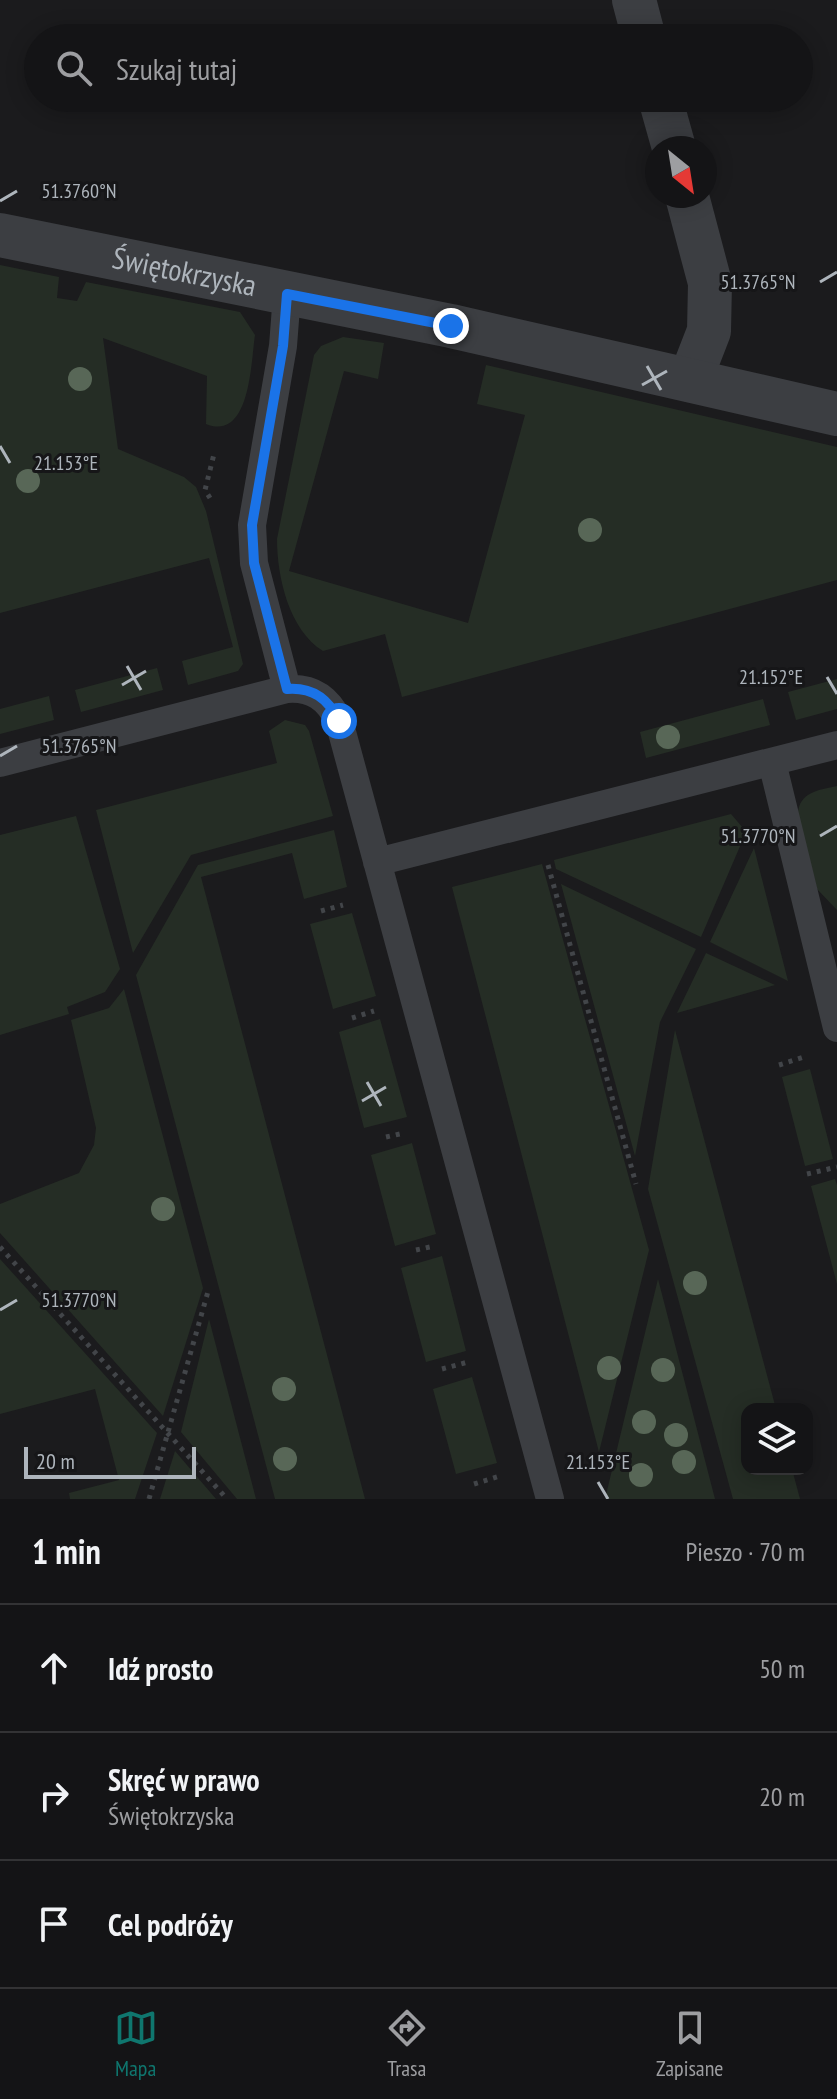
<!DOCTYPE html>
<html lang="pl">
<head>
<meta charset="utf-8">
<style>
  body { margin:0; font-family:"PT Sans Narrow",sans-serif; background:#212123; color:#f1f3f6 }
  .controls { position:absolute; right:24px; bottom:24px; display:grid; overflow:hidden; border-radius:16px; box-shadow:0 4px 20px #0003 }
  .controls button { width:72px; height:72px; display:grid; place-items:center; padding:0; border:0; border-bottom:2px solid #333335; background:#141416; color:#f1f3f6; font:40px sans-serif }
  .compass { position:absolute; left:645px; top:136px; width:72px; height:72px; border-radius:50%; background:#141416; box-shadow:0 4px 20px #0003; rotate:150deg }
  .scale { position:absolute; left:24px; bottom:20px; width:172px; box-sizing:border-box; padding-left:8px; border:4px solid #aeb5bc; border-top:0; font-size:22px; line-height:28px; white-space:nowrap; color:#aeb5bc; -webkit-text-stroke:6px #161618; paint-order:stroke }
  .stop { position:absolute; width:24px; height:24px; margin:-18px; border:6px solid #1a73e8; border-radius:50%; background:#fff }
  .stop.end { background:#1a73e8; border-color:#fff; box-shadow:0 2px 8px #0008 }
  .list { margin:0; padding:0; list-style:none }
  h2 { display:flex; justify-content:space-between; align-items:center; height:104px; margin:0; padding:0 32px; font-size:34px }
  h2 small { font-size:26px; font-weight:400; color:#9d9ea1 }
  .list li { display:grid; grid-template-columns:52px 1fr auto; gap:24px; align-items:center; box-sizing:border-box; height:128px; padding:0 32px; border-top:2px solid #333335 }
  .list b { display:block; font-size:30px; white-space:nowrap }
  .list p { margin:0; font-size:26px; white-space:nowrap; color:#9d9ea1 }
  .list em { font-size:26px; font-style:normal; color:#9d9ea1 }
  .icon { flex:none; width:44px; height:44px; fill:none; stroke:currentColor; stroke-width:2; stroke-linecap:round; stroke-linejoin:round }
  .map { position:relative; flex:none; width:837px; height:1499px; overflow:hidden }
  .search { position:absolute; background:#141416; box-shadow:0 4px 20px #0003; left:24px; right:24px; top:24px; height:88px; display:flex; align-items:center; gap:20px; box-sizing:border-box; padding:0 28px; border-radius:44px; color:#9d9ea1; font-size:30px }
  .sheet { height:488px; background:#141416 }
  nav { display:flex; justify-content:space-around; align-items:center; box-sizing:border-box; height:112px; border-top:2px solid #333335; background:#141416; font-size:22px; color:#9d9ea1 }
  nav a { display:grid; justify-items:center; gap:4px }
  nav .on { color:#0f766e }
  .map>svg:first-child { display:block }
</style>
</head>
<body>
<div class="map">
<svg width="837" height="1499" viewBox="0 0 837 1499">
  <rect width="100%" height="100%" fill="#1b1b1d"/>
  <path fill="#252d25" d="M0,265L59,277L57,298L77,301L86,282L240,312L255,335C251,360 251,442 206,424L207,376L103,338L118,449L184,477L196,487L206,511L243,664L238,671L188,685L182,661L233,647L209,558L0,613Z
    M343,337L384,343L378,379L344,371L289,571L468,623L525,415L477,404L486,365L837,447V580L402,697L385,634L323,651C289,630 277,577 277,539L314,355L321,346Z
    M157,668L163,690L81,712L75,690Z
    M837,679V709L796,720L788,692Z
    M49,696L54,720L0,734V709Z
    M763,699L770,725L646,758L640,732Z
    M285,720L305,725L309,731L333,816L191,855L133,953L96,810L277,763L269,731Z
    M837,786V910L817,889L798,814C799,792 819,790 837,786Z
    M731,814L743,828L744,837L701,937L556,869L554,860Z
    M76,816L120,969L105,992L67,1007L69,1014L0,1035V835Z
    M334,830L347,887L304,899L292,853L201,877L365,1499H275L136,975L198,865Z
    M754,848L788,981L710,942Z
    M542,864L649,1250L599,1452L452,887Z
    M561,884L696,949L660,1022L635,1156Z
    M352,913L376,996L333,1009L310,924Z
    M706,953L775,985L677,1013Z
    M124,989L203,1288L163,1416L0,1233V1204L79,1173L94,1145L96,1128L71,1020L109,1008Z
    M380,1019L407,1117L364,1128L339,1032Z
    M675,1030L776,1409H747V1469H792L800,1499H733L648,1189Z
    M810,1069L833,1159L805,1166L782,1077Z
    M412,1143L436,1234L395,1246L371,1155Z
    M835,1179L837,1185V1284L811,1186Z
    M442,1256L466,1351L426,1362L401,1268Z
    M0,1259L157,1433L135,1499H70L69,1493L119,1480L95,1389L0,1414Z
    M658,1279L715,1499H605Z
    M209,1319L256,1499H237L181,1432Z
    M472,1377L497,1463L456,1474L433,1389Z
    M175,1451L216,1499H160Z"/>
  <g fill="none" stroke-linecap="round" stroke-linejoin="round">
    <path stroke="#424549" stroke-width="5" stroke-dasharray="4 6" stroke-linecap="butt" d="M210,498L205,490L214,454
      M548,865L636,1184
      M321,911L343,905
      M352,1018L374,1011
      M779,1065L804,1057
      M386,1137L404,1133
      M807,1174L837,1167
      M0,1247L227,1499
      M416,1250L434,1246
      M442,1369L468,1362
      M474,1484L500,1476
      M149,1499L209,1288"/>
    <path stroke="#3c3e42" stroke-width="28" d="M287,689L254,563L252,525L283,346L287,294
      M772,762L837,1028
      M0,763L287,689C312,687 328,698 339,721L550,1499
      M377,862L837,745"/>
    <g stroke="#3c3e42" stroke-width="44">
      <path d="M634,0L644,38"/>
      <path d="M660,98L674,148"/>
      <path d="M687,196L710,283L709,331L690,380"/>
      <path id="s1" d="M0,235L451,326L837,414"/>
    </g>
  </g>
  <g fill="#586757">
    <circle cx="80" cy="379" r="12"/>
    <circle cx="28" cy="481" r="12"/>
    <circle cx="590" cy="530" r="12"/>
    <circle cx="668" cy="737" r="12"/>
    <circle cx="163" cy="1209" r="12"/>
    <circle cx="695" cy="1283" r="12"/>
    <circle cx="609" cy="1368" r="12"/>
    <circle cx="663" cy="1370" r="12"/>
    <circle cx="284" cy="1389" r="12"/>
    <circle cx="644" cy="1422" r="12"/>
    <circle cx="676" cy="1435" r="12"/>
    <circle cx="285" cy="1459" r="12"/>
    <circle cx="684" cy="1462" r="12"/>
    <circle cx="641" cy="1475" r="12"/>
  </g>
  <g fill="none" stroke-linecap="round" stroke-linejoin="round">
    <path stroke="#1a73e8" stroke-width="10" d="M339,721C328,698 312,687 287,689L254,563L252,525L283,346L287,294L451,326"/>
  </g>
  <path fill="none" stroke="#aeb5bc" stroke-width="3" d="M0,201L17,191M820,282L837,272M647,366L661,390M642,385L667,371M0,446L10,463M127,666L141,690M827,677L837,694M122,685L146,671M0,756L17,746M820,836L837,826M367,1082L381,1106M362,1101L386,1087M0,1310L17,1300M598,1482L608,1499"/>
  <g text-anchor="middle" stroke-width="6" stroke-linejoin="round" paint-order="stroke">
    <g font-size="30" fill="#aeb5bc" stroke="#161618">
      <text dy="10" stroke="none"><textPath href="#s1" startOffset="188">Świętokrzyska</textPath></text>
    </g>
  </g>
  <g font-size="20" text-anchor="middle" fill="#aeb5bc" stroke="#161618" stroke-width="6" stroke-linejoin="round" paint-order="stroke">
    <text x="79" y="198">51.3760°N</text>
    <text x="758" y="289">51.3765°N</text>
    <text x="66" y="470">21.153°E</text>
    <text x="771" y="684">21.152°E</text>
    <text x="79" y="753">51.3765°N</text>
    <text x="758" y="843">51.3770°N</text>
    <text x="79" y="1307">51.3770°N</text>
    <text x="598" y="1469">21.153°E</text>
  </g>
</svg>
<div class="controls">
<button><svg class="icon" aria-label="layers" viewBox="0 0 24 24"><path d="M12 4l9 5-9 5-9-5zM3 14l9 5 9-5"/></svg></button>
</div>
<svg class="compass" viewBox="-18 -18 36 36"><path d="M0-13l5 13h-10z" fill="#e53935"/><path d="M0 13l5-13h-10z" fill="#9d9ea1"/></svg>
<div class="scale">20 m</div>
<div class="stop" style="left:339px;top:721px"></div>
<div class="stop end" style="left:451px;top:326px"></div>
<div class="search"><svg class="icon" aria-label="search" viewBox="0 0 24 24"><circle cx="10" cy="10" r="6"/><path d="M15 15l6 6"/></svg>Szukaj tutaj</div>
</div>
<section class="sheet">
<h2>1 min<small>Pieszo · 70 m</small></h2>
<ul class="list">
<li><svg class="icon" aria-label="ahead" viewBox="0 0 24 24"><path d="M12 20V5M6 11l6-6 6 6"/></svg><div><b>Idź prosto</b></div><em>50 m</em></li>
<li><svg class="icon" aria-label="right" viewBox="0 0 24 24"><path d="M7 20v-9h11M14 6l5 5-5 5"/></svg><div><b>Skręć w prawo</b><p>Świętokrzyska</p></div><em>20 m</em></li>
<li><svg class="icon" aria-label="arrive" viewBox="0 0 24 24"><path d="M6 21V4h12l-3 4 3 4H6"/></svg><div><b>Cel podróży</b></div></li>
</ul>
</section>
<nav>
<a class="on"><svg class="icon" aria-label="map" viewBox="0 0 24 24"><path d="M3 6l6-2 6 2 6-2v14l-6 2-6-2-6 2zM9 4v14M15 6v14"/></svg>Mapa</a>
<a><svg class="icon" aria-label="directions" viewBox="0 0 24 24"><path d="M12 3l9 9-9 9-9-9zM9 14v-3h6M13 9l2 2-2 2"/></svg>Trasa</a>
<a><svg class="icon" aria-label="saved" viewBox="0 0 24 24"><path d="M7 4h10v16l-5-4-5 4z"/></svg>Zapisane</a>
</nav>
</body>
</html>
